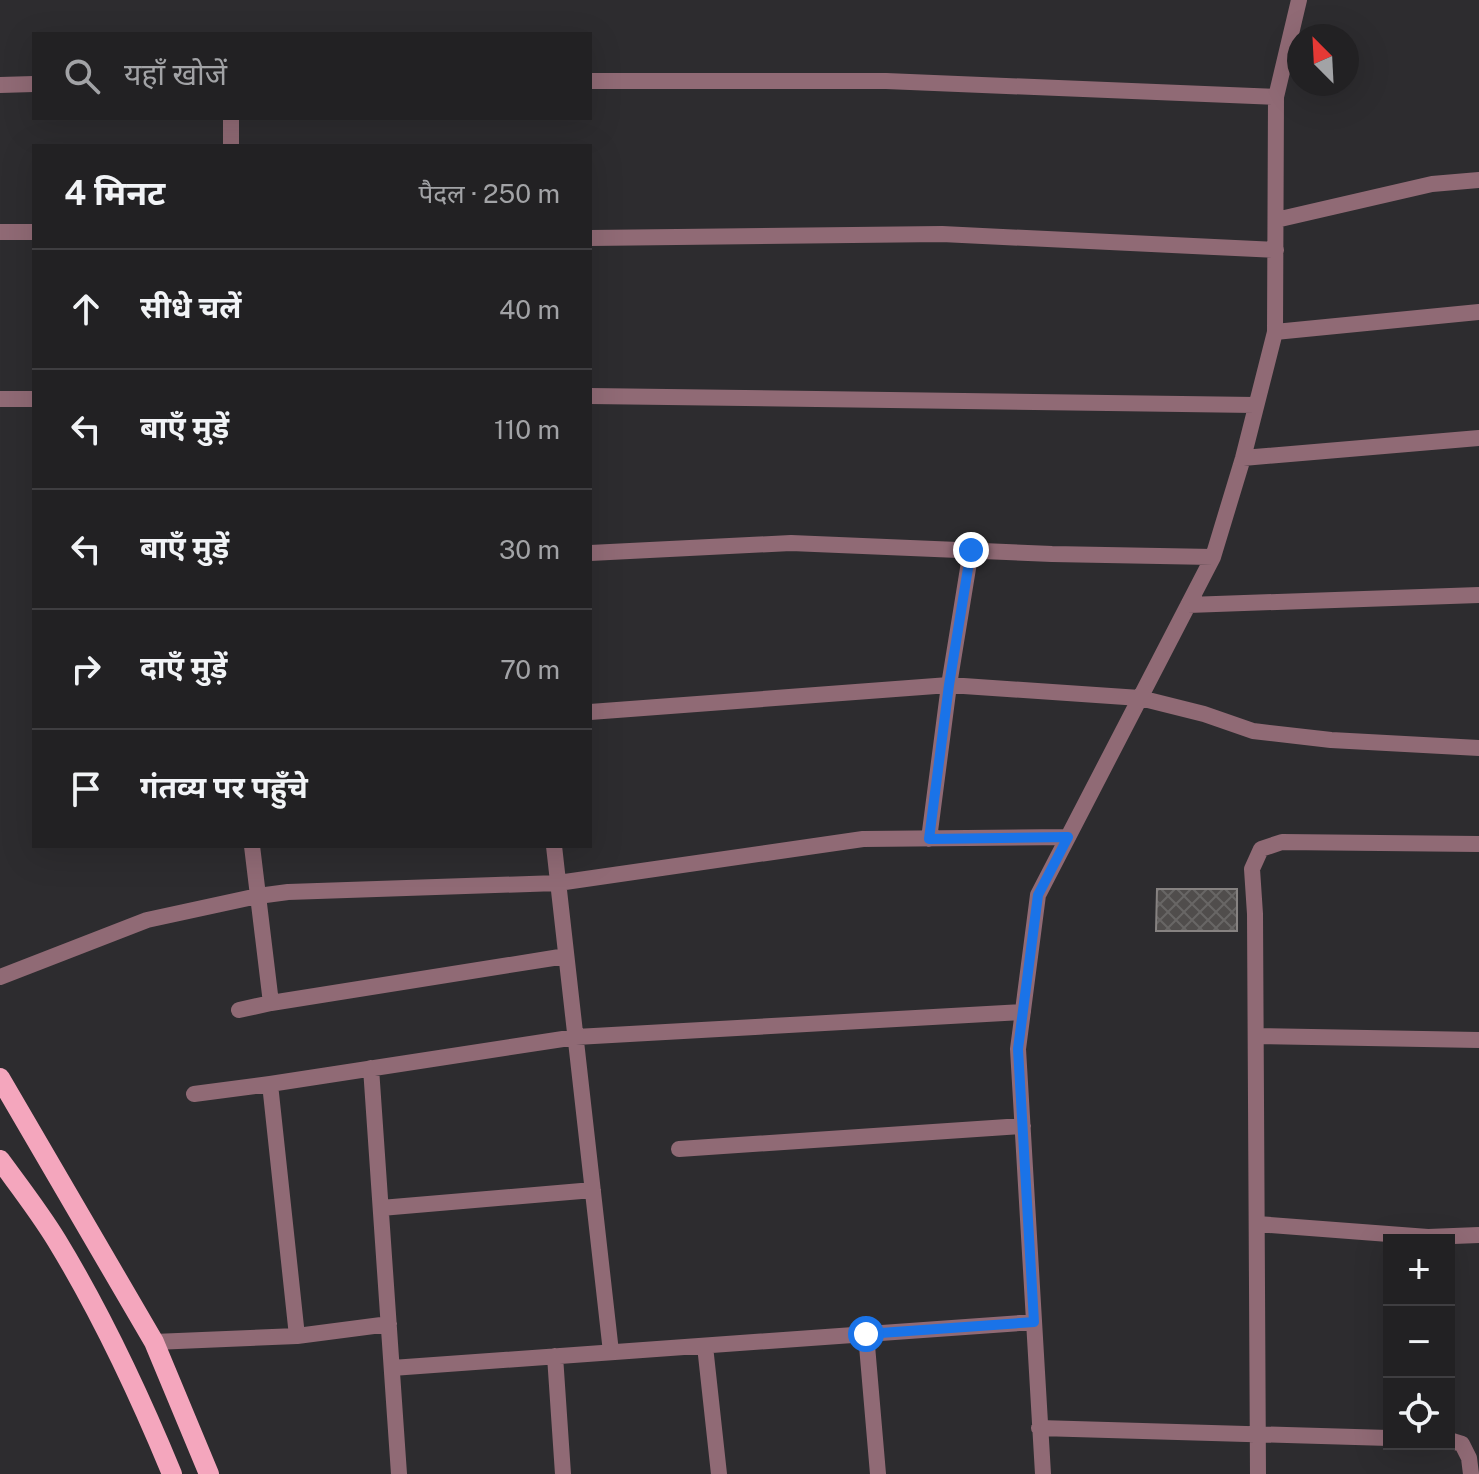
<!DOCTYPE html>
<html lang="hi">
<head>
<meta charset="utf-8">
<style>
  body { margin:0; font-family:"Public Sans","Noto Sans Devanagari",sans-serif; background:#2a292b; color:#f1f3f6 }
  .controls { position:absolute; right:24px; bottom:24px; display:grid; overflow:hidden; border-radius:0px; box-shadow:0 8px 32px #0002 }
  .controls button { width:72px; height:72px; display:grid; place-items:center; padding:0; border:0; border-bottom:2px solid #3f3e41; background:#222123; color:#f1f3f6; font:40px sans-serif }
  .compass { position:absolute; left:1287px; top:24px; width:72px; height:72px; border-radius:50%; background:#222123; box-shadow:0 8px 32px #0002; rotate:336deg }
  .stop { position:absolute; width:24px; height:24px; margin:-18px; border:6px solid #1a73e8; border-radius:50%; background:#fff }
  .stop.end { background:#1a73e8; border-color:#fff; box-shadow:0 2px 8px #0008 }
  .list { margin:0; padding:0; list-style:none }
  h2 { display:flex; justify-content:space-between; align-items:center; height:104px; margin:0; padding:0 32px; font-size:34px }
  h2 small { font-size:26px; font-weight:400; color:#a2a3a6 }
  .list li { display:grid; grid-template-columns:52px 1fr auto; gap:24px; align-items:center; box-sizing:border-box; height:120px; padding:0 32px; border-top:2px solid #3f3e41 }
  .list b { display:block; font-size:30px; white-space:nowrap }
  .list em { font-size:26px; font-style:normal; color:#a2a3a6 }
  .icon { flex:none; width:44px; height:44px; fill:none; stroke:currentColor; stroke-width:2; stroke-linecap:round; stroke-linejoin:round }
  .map { position:relative; flex:none; width:1479px; height:1474px; overflow:hidden }
  .search { position:absolute; background:#222123; box-shadow:0 8px 32px #0002; left:32px; top:32px; width:560px; height:88px; display:flex; align-items:center; gap:20px; box-sizing:border-box; padding:0 28px; border-radius:0px; color:#a2a3a6; font-size:30px }
  .panel { position:absolute; background:#222123; box-shadow:0 8px 32px #0002; left:32px; top:144px; width:560px; height:704px; border-radius:0px }
  .map>svg:first-child { display:block }
</style>
</head>
<body>
<div class="map">
<svg width="1479" height="1474" viewBox="0 0 1479 1474">
  <defs>
    <pattern id="building-cross-hatch" width="8" height="8" patternUnits="userSpaceOnUse" patternTransform="scale(2)"><rect width="8" height="8" fill="#504d4c"/><path d="M0 0l8 8M0 8l8-8" fill="none" stroke="#686665"/></pattern>
  </defs>
  <rect width="100%" height="100%" fill="#2d2c2f"/>
  <path fill="url(#building-cross-hatch)" stroke="#868281" stroke-width="2" d="M1157,889H1237V931H1156Z"/>
  <g fill="none" stroke-linecap="round" stroke-linejoin="round">
    <path stroke="#906a75" stroke-width="16" d="M590,81H886L1276,97
      M0,85L34,84
      M231,146V118
      M1276,220L1432,184L1479,180
      M0,232H34
      M590,238L942,234L1276,250
      M1275,332L1479,312
      M590,396L1255,405
      M0,399H34
      M1243,458L1479,438
      M590,553L791,543L1052,554L1213,557
      M1188,605L1479,595
      M590,712L949,685L1140,698L1204,714L1253,731L1331,740L1479,748
      M929,839L949,685L971,550
      M252,846L271,1003
      M554,846L611,1352
      M0,977L147,920L258,896L288,892L558,883L863,839L1068,837
      M239,1010L271,1003L566,956
      M1256,1036L1479,1040
      M371,1068L399,1474
      M270,1084L297,1336
      M194,1094L270,1084L576,1037L1023,1012
      M679,1149L1023,1126
      M381,1208L593,1190
      M1257,1224L1428,1237L1479,1235
      M866,1334L878,1474
      M154,1342L297,1336L389,1324
      M705,1346L719,1474
      M555,1356L563,1474
      M392,1368L1034,1322
      M1039,1428L1389,1438
      M1449,1440L1462,1444L1469,1458L1471,1474
      M1043,1474L1018,1049L1038,895L1213,557L1243,458L1275,332L1276,97L1299,0
      M1258,1474L1255,914L1252,869L1261,849L1282,842L1479,844"/>
    <path stroke="#f4a6bd" stroke-width="20" d="M0,1078L154,1342L209,1474
      M0,1160C19,1186 40,1213 57,1241C102,1315 139,1394 172,1474"/>
  </g>
  <g fill="none" stroke-linecap="round" stroke-linejoin="round">
    <path stroke="#1a73e8" stroke-width="10" d="M866,1334L1034,1322L1018,1049L1038,895L1068,837L929,839L949,685L971,550"/>
  </g>
</svg>
<div class="controls">
<button>+</button>
<button>−</button>
<button><svg class="icon" aria-label="locate" viewBox="0 0 24 24"><circle cx="12" cy="12" r="6"/><path d="M12 2v4M12 18v4M2 12h4M18 12h4"/></svg></button>
</div>
<svg class="compass" viewBox="-18 -18 36 36"><path d="M0-13l5 13h-10z" fill="#e53935"/><path d="M0 13l5-13h-10z" fill="#a2a3a6"/></svg>
<div class="stop" style="left:866px;top:1334px"></div>
<div class="stop end" style="left:971px;top:550px"></div>
<div class="search"><svg class="icon" aria-label="search" viewBox="0 0 24 24"><circle cx="10" cy="10" r="6"/><path d="M15 15l6 6"/></svg>यहाँ खोजें</div>
<section class="panel">
<h2>4 मिनट<small>पैदल · 250 m</small></h2>
<ul class="list">
<li><svg class="icon" aria-label="ahead" viewBox="0 0 24 24"><path d="M12 20V5M6 11l6-6 6 6"/></svg><div><b>सीधे चलें</b></div><em>40 m</em></li>
<li><svg class="icon" aria-label="left" viewBox="0 0 24 24"><path d="M17 20v-9H6M10 6l-5 5 5 5"/></svg><div><b>बाएँ मुड़ें</b></div><em>110 m</em></li>
<li><svg class="icon" aria-label="left" viewBox="0 0 24 24"><path d="M17 20v-9H6M10 6l-5 5 5 5"/></svg><div><b>बाएँ मुड़ें</b></div><em>30 m</em></li>
<li><svg class="icon" aria-label="right" viewBox="0 0 24 24"><path d="M7 20v-9h11M14 6l5 5-5 5"/></svg><div><b>दाएँ मुड़ें</b></div><em>70 m</em></li>
<li><svg class="icon" aria-label="arrive" viewBox="0 0 24 24"><path d="M6 21V4h12l-3 4 3 4H6"/></svg><div><b>गंतव्य पर पहुँचे</b></div></li>
</ul>
</section>
</div>
</body>
</html>
